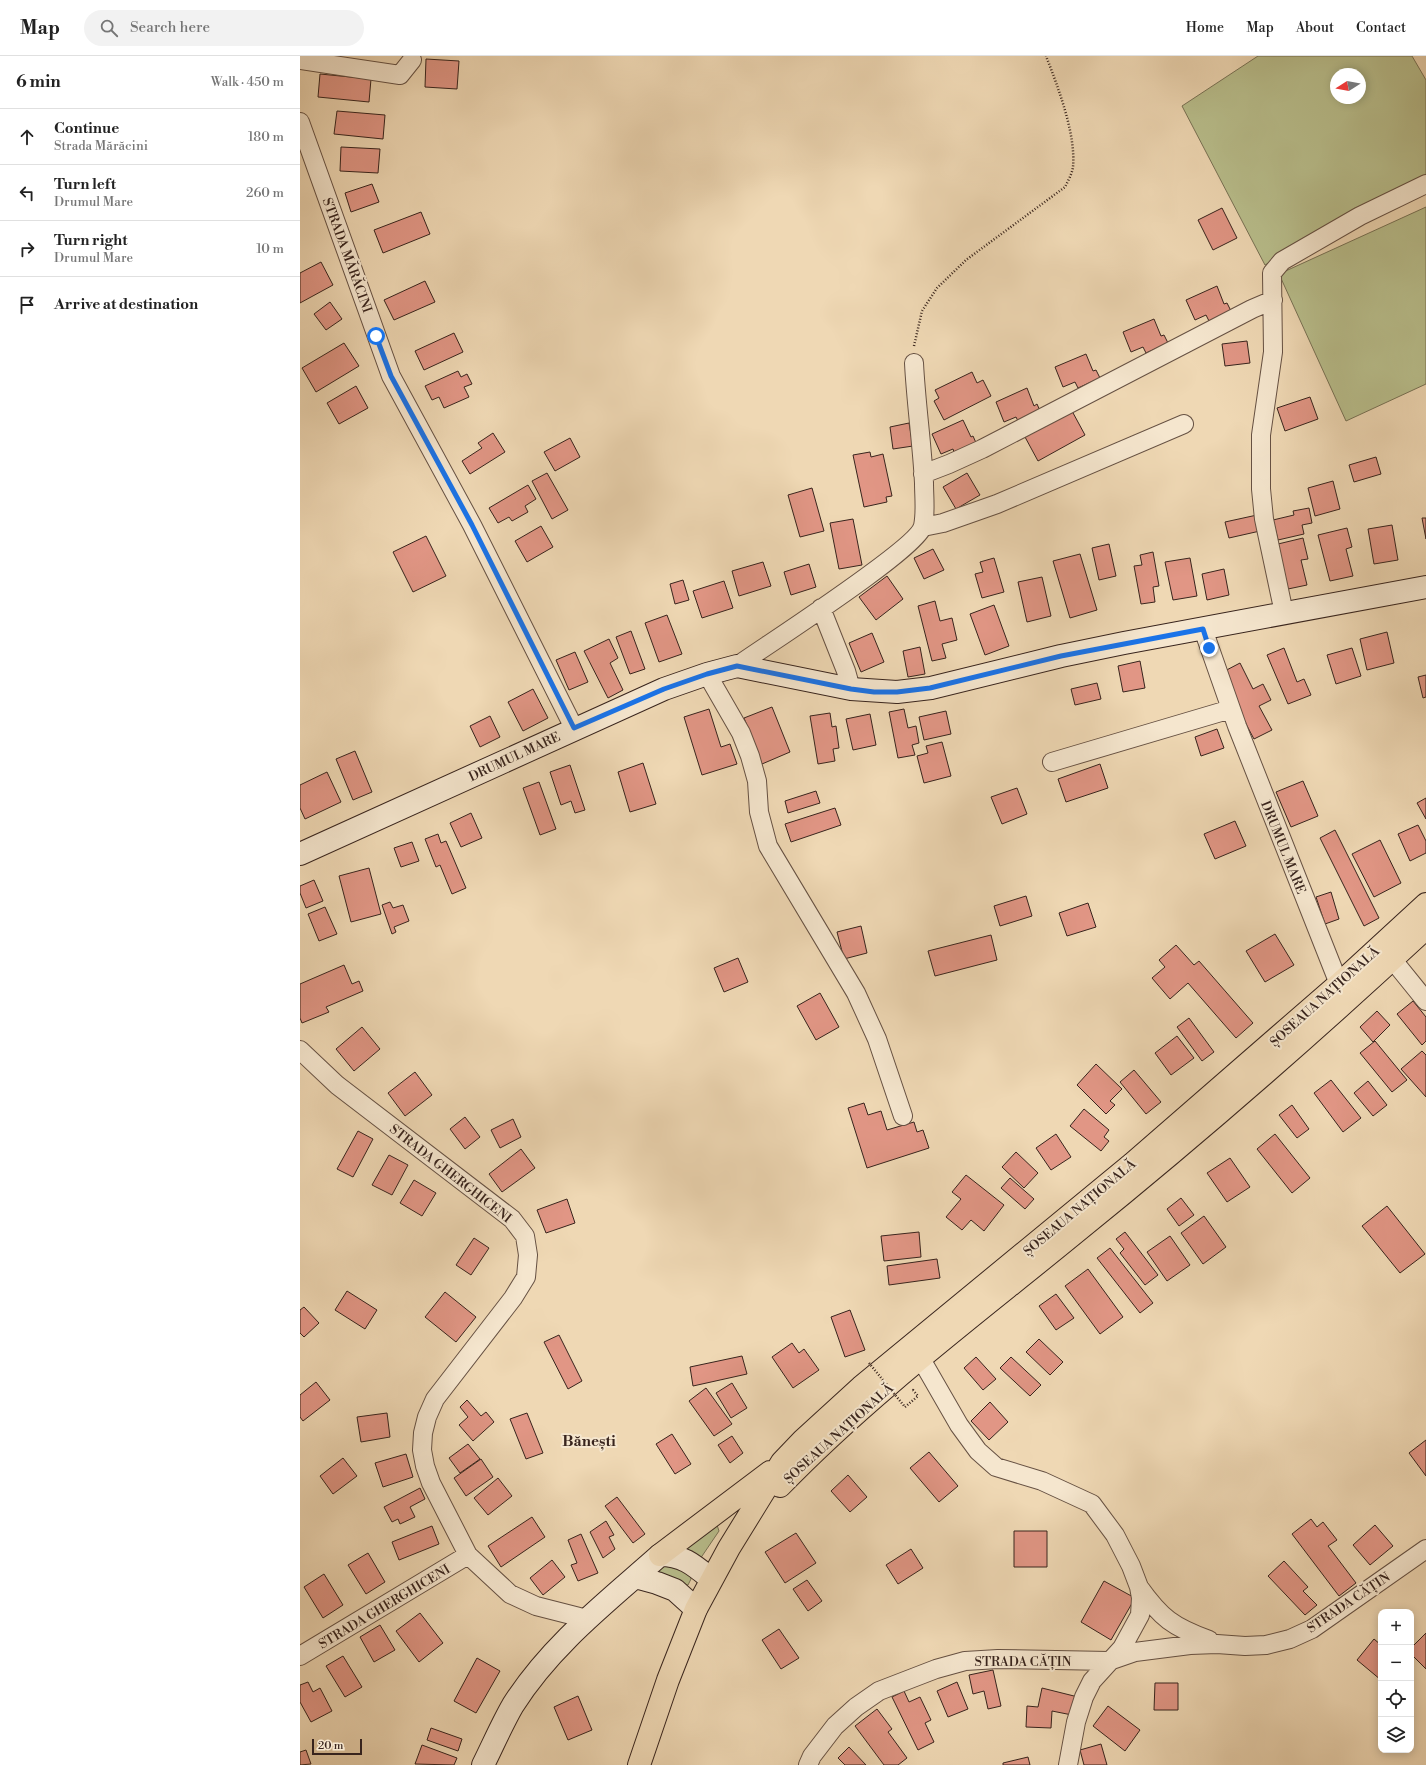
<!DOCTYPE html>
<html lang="en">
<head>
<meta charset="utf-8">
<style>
  body { margin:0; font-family:"Libre Bodoni",serif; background:#f2f2f2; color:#222 }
  .controls { position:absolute; right:12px; bottom:12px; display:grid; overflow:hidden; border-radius:8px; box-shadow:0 2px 10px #0003 }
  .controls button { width:36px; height:36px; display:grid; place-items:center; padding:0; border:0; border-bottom:1px solid #e0e0e0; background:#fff; color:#222; font:20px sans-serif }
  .compass { position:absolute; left:1030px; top:12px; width:36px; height:36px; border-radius:50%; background:#fff; box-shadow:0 2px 10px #0003; rotate:259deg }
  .scale { position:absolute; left:12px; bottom:10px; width:50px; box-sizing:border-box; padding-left:4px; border:2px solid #38241d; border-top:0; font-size:11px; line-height:14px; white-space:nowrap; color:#38241d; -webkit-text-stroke:3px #f5e6ce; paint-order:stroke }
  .stop { position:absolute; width:12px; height:12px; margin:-9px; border:3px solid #1a73e8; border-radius:50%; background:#fff }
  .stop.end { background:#1a73e8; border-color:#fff; box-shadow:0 1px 4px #0008 }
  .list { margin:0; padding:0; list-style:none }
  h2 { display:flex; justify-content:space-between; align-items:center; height:52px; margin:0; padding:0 16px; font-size:17px }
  h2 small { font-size:13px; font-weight:400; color:#767676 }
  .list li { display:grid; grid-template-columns:26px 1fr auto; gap:12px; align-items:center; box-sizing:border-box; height:56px; padding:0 16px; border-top:1px solid #e0e0e0 }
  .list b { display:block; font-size:15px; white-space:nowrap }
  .list p { margin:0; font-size:13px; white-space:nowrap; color:#767676 }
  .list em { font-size:13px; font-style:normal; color:#767676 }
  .icon { flex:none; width:22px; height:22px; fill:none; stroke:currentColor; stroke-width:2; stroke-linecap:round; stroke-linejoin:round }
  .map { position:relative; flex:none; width:1126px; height:1709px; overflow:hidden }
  header { display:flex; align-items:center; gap:24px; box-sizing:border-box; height:56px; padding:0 20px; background:#fff; border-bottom:1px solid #e0e0e0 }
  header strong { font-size:19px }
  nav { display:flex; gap:22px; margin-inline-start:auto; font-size:14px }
  .search { width:280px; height:36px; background:#f2f2f2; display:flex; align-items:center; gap:10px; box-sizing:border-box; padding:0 14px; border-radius:22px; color:#767676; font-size:15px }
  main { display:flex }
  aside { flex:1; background:#fff }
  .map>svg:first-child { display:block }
</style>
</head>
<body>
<header>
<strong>Map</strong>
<div class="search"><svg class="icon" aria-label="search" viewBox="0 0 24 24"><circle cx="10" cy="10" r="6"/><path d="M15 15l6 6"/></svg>Search here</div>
<nav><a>Home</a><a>Map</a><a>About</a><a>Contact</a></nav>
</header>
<main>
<aside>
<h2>6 min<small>Walk · 450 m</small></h2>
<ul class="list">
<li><svg class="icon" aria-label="ahead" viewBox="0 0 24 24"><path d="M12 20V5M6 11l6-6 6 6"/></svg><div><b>Continue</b><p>Strada Mărăcini</p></div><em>180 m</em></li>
<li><svg class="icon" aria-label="left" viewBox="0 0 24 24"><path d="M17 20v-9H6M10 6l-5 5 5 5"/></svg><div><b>Turn left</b><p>Drumul Mare</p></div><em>260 m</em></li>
<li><svg class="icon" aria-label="right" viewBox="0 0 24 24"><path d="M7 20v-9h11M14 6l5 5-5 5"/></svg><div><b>Turn right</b><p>Drumul Mare</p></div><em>10 m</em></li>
<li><svg class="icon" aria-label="arrive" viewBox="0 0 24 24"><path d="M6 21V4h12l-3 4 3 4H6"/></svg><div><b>Arrive at destination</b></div></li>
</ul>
</aside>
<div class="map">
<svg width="1126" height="1709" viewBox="0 0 1126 1709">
  <rect width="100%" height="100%" fill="#efd8b4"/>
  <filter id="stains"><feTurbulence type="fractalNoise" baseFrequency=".005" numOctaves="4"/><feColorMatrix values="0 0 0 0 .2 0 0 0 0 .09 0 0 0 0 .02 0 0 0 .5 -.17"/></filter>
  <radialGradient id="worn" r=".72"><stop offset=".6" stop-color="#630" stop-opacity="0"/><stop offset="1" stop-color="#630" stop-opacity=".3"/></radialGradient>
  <path fill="#b9bf8d" stroke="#787255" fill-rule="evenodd" d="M958,0H1112L1126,24V123L965,209L882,50ZM1036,18H1060V42H1036Z
    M1126,151V328L1046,365L979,218Z
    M417,1469L419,1475L398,1506L379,1493Z
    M372,1509L390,1518L391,1523L388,1529H380L358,1520L356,1512Z"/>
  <path fill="#e19685" stroke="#38241d" d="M126,3L159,5L157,33L125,31Z
    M20,18L71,23L69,46L18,41Z
    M37,55L85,59L83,83L34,78Z
    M41,91L80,93L78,117L40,115Z
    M72,128L79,146L51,156L45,137Z
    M922,152L937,182L913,194L898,164Z
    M121,156L130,178L83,197L74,174Z
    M21,206L33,229L0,247V217Z
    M125,225L135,246L94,264L84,244Z
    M917,230L924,248L927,247L931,255L909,265L906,259L895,264L886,244Z
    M30,246L42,263L26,274L14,258Z
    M854,263L861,280L864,279L868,287L846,297L843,291L831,296L823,276Z
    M154,277L163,296L124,314L115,295Z
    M947,285L950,307L925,310L922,288Z
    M44,287L59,310L16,336L2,312Z
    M786,298L793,315L796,314L800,322L778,332L775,326L763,331L755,311Z
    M158,315L161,321L167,318L172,328L164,331L169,341L144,352L139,341L132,344L125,330Z
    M672,316L677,327L683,324L691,340L644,364L634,345L639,342L635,334Z
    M56,330L68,352L39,368L27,347Z
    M727,332L734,350L737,348L741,357L719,367L716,361L704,366L696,346Z
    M1010,341L1018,363L985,375L977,352Z
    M772,355L785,379L738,405L725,381Z
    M663,364L671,381L673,380L677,389L655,399L653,393L641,398L632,378Z
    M609,367L613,390L593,393L590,371Z
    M193,377L205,396L170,418L162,405L182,392L178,387Z
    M270,382L280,401L255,415L244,396Z
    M570,396L571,401L583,398L592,440L586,441L587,446L564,451L553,399Z
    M1076,401L1081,418L1054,426L1049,409Z
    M247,417L268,454L252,463L232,425Z
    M667,417L680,439L656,453L643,431Z
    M1033,425L1040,453L1015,460L1008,432Z
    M228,429L236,443L225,450L228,456L212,465L209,461L198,467L189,452Z
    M512,432L524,475L500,481L488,439Z
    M1009,452L1012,467L1002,469L1004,478L978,484L973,464L994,459L993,455Z
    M957,459L960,475L929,482L925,466Z
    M1122,462H1126V483Z
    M553,463L562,509L539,513L530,467Z
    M1092,469L1098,504L1074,508L1068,473Z
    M241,470L253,491L227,506L215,485Z
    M1047,472L1052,491L1046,493L1053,520L1030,525L1018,479Z
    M126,480L146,520L113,536L93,496Z
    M1003,482L1008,503L1001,504L1007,529L988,533L978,488Z
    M809,488L816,520L799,524L792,492Z
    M633,493L644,514L624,523L614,502Z
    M853,496L859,530L853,531L855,546L841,548L834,510L842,509L840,499Z
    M780,498L797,554L770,562L753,505Z
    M694,502L704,536L682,542L675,518L683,516L680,506Z
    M890,502L897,540L873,544L865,506Z
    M463,506L471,530L439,540L432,515Z
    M509,508L516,531L491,539L484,516Z
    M924,513L929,539L907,544L902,518Z
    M587,520L603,543L576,564L559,541Z
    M742,521L751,560L727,566L718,526Z
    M383,524L389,544L375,548L370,528Z
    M424,525L433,552L402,562L393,535Z
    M635,545L640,565L652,562L657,584L642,588L646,602L632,605L618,550Z
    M694,549L709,590L685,599L670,558Z
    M367,559L382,598L359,606L345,567Z
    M331,575L345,613L330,618L316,581Z
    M1087,576L1094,607L1067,614L1060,583Z
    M572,577L584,606L561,616L549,587Z
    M309,583L318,602L310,607L323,634L308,642L284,595Z
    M620,591L625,618L608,621L603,595Z
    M984,592L997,626L1004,623L1011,639L988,648L967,599Z
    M1052,592L1061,620L1036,628L1027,599Z
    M275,596L288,626L269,634L256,604Z
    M840,605L845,632L823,636L818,610Z
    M940,607L953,633L963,628L971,644L959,650L972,674L954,683L919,618Z
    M1126,619V641L1123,642L1118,621Z
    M797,627L801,643L775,649L771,633Z
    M233,633L248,662L223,675L208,646Z
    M472,651L490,696L462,708L444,662Z
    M409,653L421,691L430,688L437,708L402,719L384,661Z
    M604,653L608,672L616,670L619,687L612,689L615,699L598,702L589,656Z
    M646,655L651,678L624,684L619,661Z
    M530,657L532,671L536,670L539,692L533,693L535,705L518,708L510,660Z
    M570,658L576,689L553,694L546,663Z
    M190,660L200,681L180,691L170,670Z
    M917,673L924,692L901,700L895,681Z
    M642,686L651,720L624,727L617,700L628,697L626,690Z
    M55,695L72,736L53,744L36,703Z
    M343,707L356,748L330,756L318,716Z
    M800,708L808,732L766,746L758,723Z
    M270,709L285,754L275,757L271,745L261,749L250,716Z
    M27,716L41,746L5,763L0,752V729Z
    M1003,725L1018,760L991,771L976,736Z
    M239,726L256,773L240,779L223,732Z
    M717,732L727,758L702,768L691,741Z
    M516,735L520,747L488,757L485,745Z
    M1126,742V763L1117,747Z
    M535,752L541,769L491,786L485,768Z
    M171,757L182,782L161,791L150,767Z
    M935,765L946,790L915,803L904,778Z
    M1118,769L1126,785V797L1110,805L1098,778Z
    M1035,774L1079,862L1064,870L1020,782Z
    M138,778L141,787L146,785L166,832L152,838L140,809L136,811L125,783Z
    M1080,784L1101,827L1074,841L1052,798Z
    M112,786L119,805L101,811L94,792Z
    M69,812L81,858L51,866L39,820Z
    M14,824L23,845L6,852L0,837V830Z
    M1031,836L1039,863L1025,868L1016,841Z
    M726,840L732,860L700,870L694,850Z
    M90,846L93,852L103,849L109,865L94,871L96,876L92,878L82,849Z
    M788,847L796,871L767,880L759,857Z
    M25,851L37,878L19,885L8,858Z
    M561,870L567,897L544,903L537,876Z
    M975,878L994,909L965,926L946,895Z
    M691,879L697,904L635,920L628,895Z
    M876,889L894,909L899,905L953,967L936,982L888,927L870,943L852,922L865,911L859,904Z
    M438,902L448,926L424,936L414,912Z
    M44,909L52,928L59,925L63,935L26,951L29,956L2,967L0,962V928Z
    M520,937L539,971L516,984L497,950Z
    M1113,945L1126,961V985L1122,989L1097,958Z
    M1077,955L1090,969L1073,986L1060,971Z
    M889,962L914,996L902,1005L877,971Z
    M62,971L80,993L54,1015L36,993Z
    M877,980L894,1002L871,1019L855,997Z
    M1075,985L1107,1024L1092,1036L1060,997Z
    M1122,995L1126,999V1041L1101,1013Z
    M796,1008L822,1033L810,1045L815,1049L806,1058L777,1029Z
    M834,1014L861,1046L846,1058L820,1026Z
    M115,1016L132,1039L105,1060L88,1037Z
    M1031,1024L1061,1062L1043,1076L1014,1037Z
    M1068,1025L1087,1049L1073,1060L1054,1037Z
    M564,1047L568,1059L581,1055L587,1074L614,1066L617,1076L623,1074L629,1092L567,1112L548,1052Z
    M992,1049L1009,1073L997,1082L979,1059Z
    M784,1053L809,1074L804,1081L809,1085L801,1095L770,1070Z
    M165,1061L180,1081L165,1093L150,1073Z
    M213,1063L221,1081L200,1092L191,1074Z
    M58,1075L73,1083L53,1121L37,1113Z
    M756,1078L771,1101L751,1114L736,1092Z
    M975,1078L1010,1122L992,1137L957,1093Z
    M221,1093L235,1112L202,1136L189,1118Z
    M716,1096L738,1117L724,1132L702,1111Z
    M89,1099L108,1109L92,1139L72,1129Z
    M930,1102L950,1131L927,1146L907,1117Z
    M666,1119L704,1149L684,1175L671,1164L662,1174L646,1161L661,1143L652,1136Z
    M710,1122L734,1143L725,1153L701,1132Z
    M114,1124L136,1137L122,1160L100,1147Z
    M881,1142L894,1159L879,1170L867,1153Z
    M267,1143L275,1167L246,1177L237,1154Z
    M1087,1150L1125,1198L1100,1217L1062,1170Z
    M904,1160L926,1191L903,1208L881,1177Z
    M619,1176L621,1201L584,1205L581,1180Z
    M825,1176L858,1219L845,1229L820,1197L824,1193L816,1183Z
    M870,1180L890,1209L867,1225L847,1196Z
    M174,1182L189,1192L171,1219L156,1209Z
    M810,1192L853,1247L840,1257L797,1202Z
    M637,1203L640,1222L589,1229L587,1210Z
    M788,1213L823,1261L800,1278L765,1230Z
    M47,1235L77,1254L65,1273L35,1254Z
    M145,1236L176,1261L156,1286L125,1261Z
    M756,1238L774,1262L756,1274L739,1250Z
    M4,1251L19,1267L4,1281L0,1277V1254Z
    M550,1254L565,1294L545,1301L531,1261Z
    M259,1279L282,1325L268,1333L244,1286Z
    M739,1283L763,1306L750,1319L726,1296Z
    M492,1287L499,1297L504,1293L519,1314L493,1332L472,1301Z
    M442,1300L447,1318L393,1330L390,1311Z
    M676,1301L696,1323L683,1334L664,1312Z
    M711,1301L741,1329L730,1340L700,1312Z
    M16,1326L30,1344L3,1365L0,1361V1339Z
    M432,1327L447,1352L431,1362L416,1337Z
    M406,1332L432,1368L414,1380L389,1345Z
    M167,1344L181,1360L186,1356L194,1366L173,1385L159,1369L168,1361L160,1351Z
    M690,1346L708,1366L689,1384L671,1365Z
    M87,1357L90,1381L61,1386L57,1361Z
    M227,1357L243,1397L226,1403L210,1363Z
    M372,1378L391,1408L375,1418L356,1388Z
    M432,1380L443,1397L430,1407L418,1389Z
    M1126,1384V1420L1109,1397Z
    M168,1388L180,1403L160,1417L149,1402Z
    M629,1396L658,1430L639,1446L610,1412Z
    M106,1398L113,1421L83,1431L75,1407Z
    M43,1402L57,1420L33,1438L20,1420Z
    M181,1403L193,1421L166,1440L154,1422Z
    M548,1419L567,1441L550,1456L531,1435Z
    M198,1422L212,1440L188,1459L174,1442Z
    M120,1432L125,1443L110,1451L115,1461L100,1468L98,1463L92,1466L84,1451Z
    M317,1441L345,1478L333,1487L305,1450Z
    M232,1461L245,1481L201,1511L188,1490Z
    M1011,1463L1017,1471L1023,1466L1037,1484L1028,1490L1056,1527L1039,1540L992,1478Z
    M306,1465L314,1479L309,1481L315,1493L303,1502L290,1476Z
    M1075,1469L1093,1490L1070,1509L1053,1489Z
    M132,1470L139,1488L99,1504L92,1486Z
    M714,1475H747V1511H714Z
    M496,1477L516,1507L485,1527L465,1496Z
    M281,1478L298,1517L278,1525L271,1509L277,1507L268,1484Z
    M611,1493L623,1512L598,1528L586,1509Z
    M68,1497L85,1526L66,1538L48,1509Z
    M252,1504L265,1521L243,1539L230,1522Z
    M984,1505L1008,1531L1003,1535L1017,1549L1005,1559L968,1520Z
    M24,1518L43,1549L23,1562L4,1531Z
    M507,1524L522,1545L508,1555L493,1533Z
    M804,1525L835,1542L811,1584L781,1566Z
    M120,1557L143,1587L119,1606L96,1575Z
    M80,1569L95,1594L74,1606L60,1581Z
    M479,1573L499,1602L481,1613L462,1584Z
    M1126,1577V1613L1111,1598V1592Z
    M1074,1583L1081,1589V1624L1057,1604Z
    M43,1600L62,1631L45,1641L26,1610Z
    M177,1602L200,1615L176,1657L154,1645Z
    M693,1614L701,1650L688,1653L684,1635L673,1638L669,1619Z
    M8,1626L13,1636L20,1632L32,1655L11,1666L0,1646V1629Z
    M657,1626L668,1653L648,1661L637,1635Z
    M855,1627H878V1654H854Z
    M742,1632L778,1641L772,1659L752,1655L751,1672L726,1671L727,1650L738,1651Z
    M604,1635L609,1646L620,1641L631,1664L625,1667L634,1686L618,1694L592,1641Z
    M278,1640L292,1674L268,1684L254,1651Z
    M808,1650L840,1674L825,1695L793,1670Z
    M577,1653L592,1673L588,1676L607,1702L598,1709H584L555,1670Z
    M131,1672L162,1683L158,1695L127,1684Z
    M801,1688L807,1709H784L780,1694Z
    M122,1689L157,1702L154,1709L115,1708Z
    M549,1691L566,1709H545L538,1702Z
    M6,1694L11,1708L0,1709V1696Z
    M728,1701L730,1709H703V1707Z"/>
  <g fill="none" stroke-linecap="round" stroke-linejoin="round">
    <defs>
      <path id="street" d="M0,4L100,19L112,4
        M0,66L91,320L172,469L274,672
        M623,418L649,408L682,393L952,253L973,244
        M623,471L643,467L697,448L884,368
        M521,552L546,615L551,633
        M984,557L964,463L961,433V379L973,296L972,217L982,205L1060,160L1126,128
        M903,573L937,670L1039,928
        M437,610C465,590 617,493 623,470C626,456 624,441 624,427C622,387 616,347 614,307
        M407,618L441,677L450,700L457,725L459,756L468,790L556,937L577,983L603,1060
        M752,706L931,653
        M1092,903L1126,945
        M0,994L37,1029L212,1163L225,1180L228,1199L226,1221L213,1242L135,1343L127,1361L123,1377L122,1394L125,1410L131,1427L168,1499L210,1538L236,1550L287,1563
        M621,1303L659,1369L678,1395L696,1411L742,1425L792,1448L815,1479L831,1510L839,1531L841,1542L840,1559L822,1592L792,1625L784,1641L776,1666L768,1709
        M839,1531C861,1562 873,1571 909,1584
        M0,1600L168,1499
        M508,1709L512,1700L535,1670L556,1651L579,1635L636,1613L665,1605L698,1603L809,1605L835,1596L890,1589L917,1588L945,1590L966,1589L990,1583L1012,1573L1126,1493"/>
      <path id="secondary" d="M0,798L364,633L407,618L437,610L551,633L597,636L631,632L761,600L824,587L1126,531
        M335,1521L357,1527L375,1534L396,1553
        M183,1709C193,1689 202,1668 213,1649C251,1589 307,1546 360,1499C383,1499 394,1509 411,1523"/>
      <path id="highway" d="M480,1430C570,1337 676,1258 776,1176C896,1079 1013,977 1126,872
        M360,1499L470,1416
        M339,1709L368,1624L396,1553L429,1492L482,1406L503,1384L561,1331L832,1108L1039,928L1126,848"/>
    </defs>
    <use href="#street" stroke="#665143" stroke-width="20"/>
    <use href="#secondary" stroke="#38241d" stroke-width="24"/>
    <use href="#highway" stroke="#38241d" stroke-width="24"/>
    <path stroke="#38241d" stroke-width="2.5" stroke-dasharray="1 2" stroke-linecap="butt" d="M614,290L622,255L637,232L666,204L765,131C768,125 772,118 773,111C776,78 758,31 746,0
      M605,1351L618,1340L613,1334L612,1335"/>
    <use href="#street" stroke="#f5e6ce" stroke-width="18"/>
    <use href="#secondary" stroke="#f5e6ce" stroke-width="22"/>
    <use href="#highway" stroke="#efd8b4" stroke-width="22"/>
    <path stroke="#38241d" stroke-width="2.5" stroke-dasharray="1 2" stroke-linecap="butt" d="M569,1307L605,1351"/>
  </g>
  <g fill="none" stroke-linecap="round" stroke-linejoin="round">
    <path stroke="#1a73e8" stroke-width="5" d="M76,280L91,320L172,469L274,672L364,633L407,618L437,610L551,633L574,636H597L630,632L761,600L903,573L909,592"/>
  </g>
  <g text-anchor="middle" stroke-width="4" stroke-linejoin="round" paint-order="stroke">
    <g font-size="13" fill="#38241d" stroke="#f5e6ce">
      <text transform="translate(48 199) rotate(70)" y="5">STRADA MĂRĂCINI</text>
      <text transform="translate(214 700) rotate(-25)" y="5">DRUMUL MARE</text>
      <text transform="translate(984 791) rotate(68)" y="5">DRUMUL MARE</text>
      <text transform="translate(1024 940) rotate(-42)" y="5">ȘOSEAUA NAȚIONALĂ</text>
      <text transform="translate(151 1117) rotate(38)" y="5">STRADA GHERGHICENI</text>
      <text transform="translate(779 1151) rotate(-40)" y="5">ȘOSEAUA NAȚIONALĂ</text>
      <text transform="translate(538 1377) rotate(-42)" y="5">ȘOSEAUA NAȚIONALĂ</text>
      <text transform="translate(1048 1546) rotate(-34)" y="5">STRADA CĂȚIN</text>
      <text transform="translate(84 1550) rotate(-31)" y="5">STRADA GHERGHICENI</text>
      <text x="723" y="1610">STRADA CĂȚIN</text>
    </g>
    <g font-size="15" font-weight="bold" fill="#38241d" stroke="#f5e6ce">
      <text x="289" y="1390">Bănești</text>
    </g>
  </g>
  <rect width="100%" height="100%" filter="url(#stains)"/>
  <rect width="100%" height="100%" fill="url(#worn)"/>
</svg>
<div class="controls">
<button>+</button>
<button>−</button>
<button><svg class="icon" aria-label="locate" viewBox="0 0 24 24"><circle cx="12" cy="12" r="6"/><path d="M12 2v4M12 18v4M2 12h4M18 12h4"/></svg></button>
<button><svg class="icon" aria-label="layers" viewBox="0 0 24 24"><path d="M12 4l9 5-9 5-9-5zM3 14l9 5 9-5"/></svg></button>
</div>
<svg class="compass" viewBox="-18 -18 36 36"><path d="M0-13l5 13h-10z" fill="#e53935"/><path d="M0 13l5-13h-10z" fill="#767676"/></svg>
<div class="scale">20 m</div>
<div class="stop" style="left:76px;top:280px"></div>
<div class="stop end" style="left:909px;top:592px"></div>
</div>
</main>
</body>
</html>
